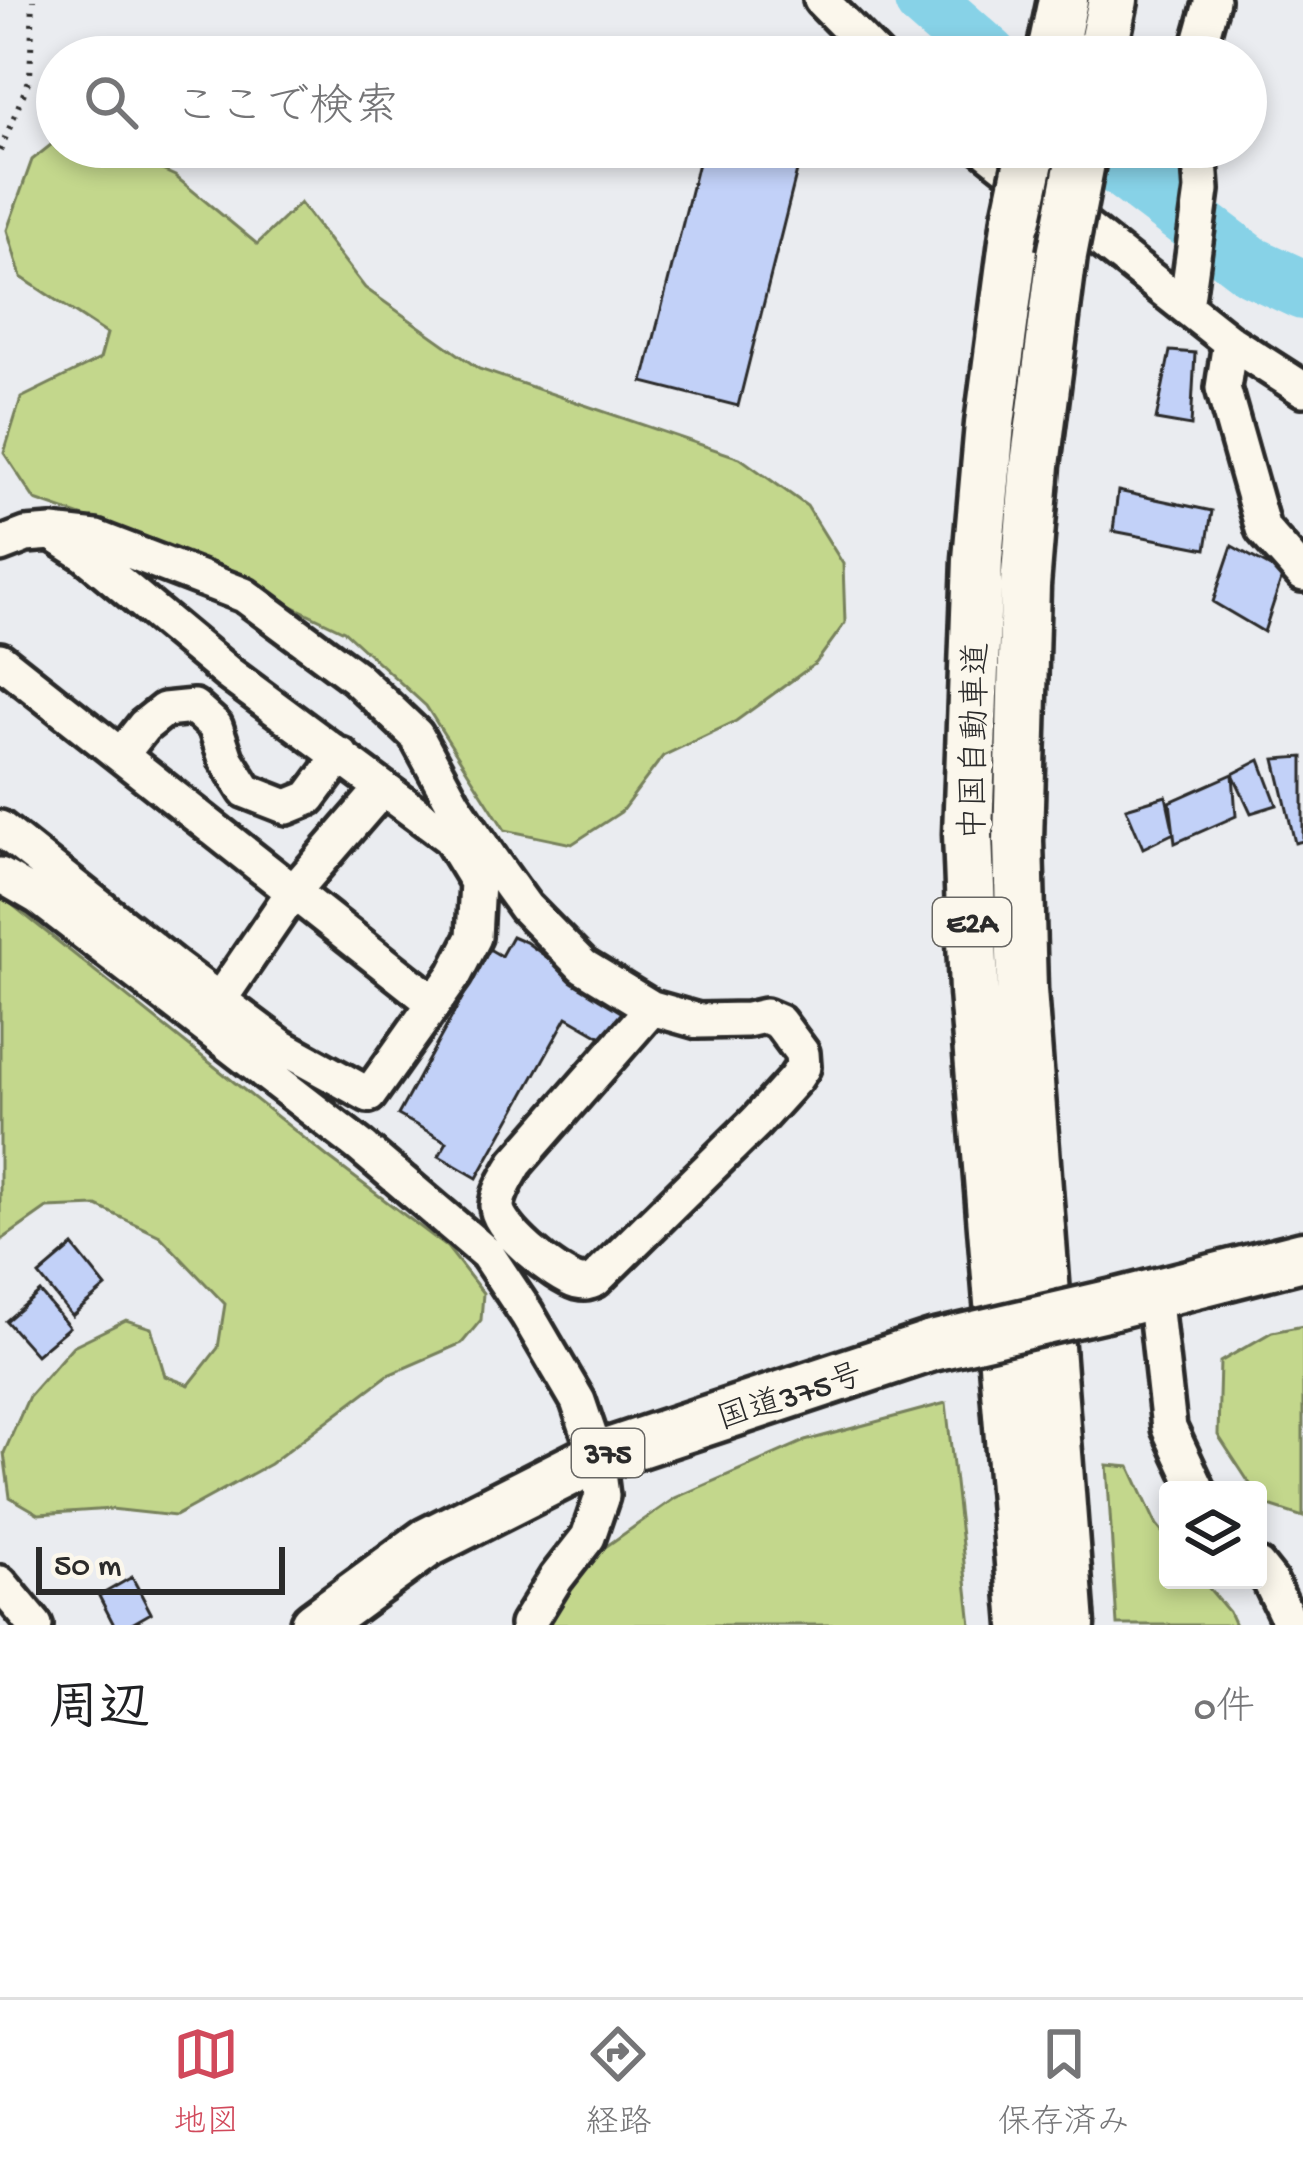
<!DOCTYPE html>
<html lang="ja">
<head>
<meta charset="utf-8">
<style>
  body { margin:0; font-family:"Gochi Hand","Klee One",sans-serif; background:#f6f6f6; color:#202124 }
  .controls { position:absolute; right:36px; bottom:36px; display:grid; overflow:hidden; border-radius:12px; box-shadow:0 6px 18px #0003 }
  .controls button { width:108px; height:108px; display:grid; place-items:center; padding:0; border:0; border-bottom:3px solid #e0e0e0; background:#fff; color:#202124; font:60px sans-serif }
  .scale { position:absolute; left:36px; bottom:30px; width:249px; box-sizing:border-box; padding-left:12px; border:6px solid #2b2b2b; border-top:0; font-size:33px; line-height:42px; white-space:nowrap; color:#2b2b2b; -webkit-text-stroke:9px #fbf7ec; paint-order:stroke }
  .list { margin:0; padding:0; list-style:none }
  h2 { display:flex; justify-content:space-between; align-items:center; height:156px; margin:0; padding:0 48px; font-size:51px }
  h2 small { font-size:39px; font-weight:400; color:#757577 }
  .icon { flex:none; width:66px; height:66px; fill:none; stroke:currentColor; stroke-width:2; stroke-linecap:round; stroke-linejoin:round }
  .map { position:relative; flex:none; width:1303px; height:1625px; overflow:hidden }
  .search { position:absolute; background:#fff; box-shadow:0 6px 18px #0003; left:36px; right:36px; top:36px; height:132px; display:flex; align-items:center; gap:30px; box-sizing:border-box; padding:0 42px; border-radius:66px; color:#757577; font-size:45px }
  .sheet { height:372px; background:#fff }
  nav { display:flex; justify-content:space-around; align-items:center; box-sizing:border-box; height:168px; border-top:3px solid #e0e0e0; background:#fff; font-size:33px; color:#757577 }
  nav a { display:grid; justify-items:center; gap:6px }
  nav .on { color:#d1495b }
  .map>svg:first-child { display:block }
</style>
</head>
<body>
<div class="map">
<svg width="1303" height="1625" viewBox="0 0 1303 1625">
  <rect width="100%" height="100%" fill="#eaecf0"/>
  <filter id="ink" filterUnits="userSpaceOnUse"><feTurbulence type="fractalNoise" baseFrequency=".00833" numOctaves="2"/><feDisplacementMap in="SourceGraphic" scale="24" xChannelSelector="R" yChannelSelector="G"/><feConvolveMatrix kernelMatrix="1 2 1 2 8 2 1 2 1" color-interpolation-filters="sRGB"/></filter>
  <g filter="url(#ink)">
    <path fill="#c3d78c" stroke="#77815c" stroke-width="3" d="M57,140V147H112L175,176L257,244L300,203L365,288L479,369L740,458L807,506L843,564L845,623L816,663L736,721L663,756L621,812L572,844L505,830L426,706L344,631L162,544L35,500L4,453L21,398L100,359L107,334L21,277L7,230L32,160Z
      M0,895L329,1158L447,1247L483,1293L481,1320L462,1343L388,1375L270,1464L175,1516L111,1509L39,1514L10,1497L4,1453L29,1396L73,1346L126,1320L151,1328L165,1376L189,1385L218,1348L225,1304L160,1236L97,1206L47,1208L0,1241Z
      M1303,1326V1517L1263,1504L1258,1490H1254L1218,1435L1220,1362L1272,1332Z
      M946,1403L971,1625H543L601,1550L675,1498L805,1441Z
      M1107,1465L1130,1467L1157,1526L1168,1539V1580H1202L1229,1612L1235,1625H1117Z"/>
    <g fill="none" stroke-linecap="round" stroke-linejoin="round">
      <path stroke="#87d2e7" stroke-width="60" d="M924,0L989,57
        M1094,147L1251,266L1303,290"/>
    </g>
    <path fill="#c2d1f8" stroke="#2b2b2b" stroke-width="3" d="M702,147H803L738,406L643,382Z
      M1170,351L1195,353L1191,426L1156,420Z
      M1118,491L1212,511L1206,549L1113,531Z
      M1232,546L1283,574L1264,632L1213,602Z
      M1303,757V841L1295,843L1275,759Z
      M1260,760L1277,805L1251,813L1233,774Z
      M1233,774L1236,816L1175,843L1170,802Z
      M1166,796L1174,833L1143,848L1126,808Z
      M512,936L526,942L625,1014L607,1040L567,1017L477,1178L439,1156L447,1142L398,1115L489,949L501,956Z
      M73,1246L106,1287L72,1316L39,1275Z
      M40,1292L69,1327L36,1355L6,1321Z
      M132,1577L151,1613L130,1625H114L99,1596Z"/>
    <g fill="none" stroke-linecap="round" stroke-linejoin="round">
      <defs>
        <path id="minor" d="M821,0L877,57
          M1196,57L1212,0
          M983,147L1230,342L1303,389
          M1186,307L1202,190L1199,147
          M1230,342L1223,388L1263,529L1303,574
          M52,533L96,538L244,595L355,677L416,735L453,803L494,864L525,907L583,966L652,1008L698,1021L747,1020L765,1016L779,1022L802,1053L803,1067L795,1079L756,1122L595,1280C587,1283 586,1284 577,1282C556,1276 497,1229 497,1206C498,1191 509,1176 516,1163L652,1008
          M0,545L26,535L52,533L86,555L229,674L450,838L477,882L474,937L455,974L369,1095L282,1047L175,967L0,828
          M0,660L434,1003
          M121,755L144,726L164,710L194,707L215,726L226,759L246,791L287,807L309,798L341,755
          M0,875L38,897L359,1145L487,1254L527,1314L578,1401L597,1457L602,1496L588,1537L556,1578L527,1625
          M220,999L293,892L382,789
          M1154,1293L1169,1428L1198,1490
          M1258,1566L1270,1581L1291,1625
          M0,1583L35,1625"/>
        <path id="highway" d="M1051,57L1063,0
          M1101,57L1113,0
          M1017,218L990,424L978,559L968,834L974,992L1025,1625
          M1062,255L1035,465L1025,586L1018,841L1022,990L1070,1625
          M1118,1303L1303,1256
          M315,1625L427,1543L597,1457L932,1346"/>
      </defs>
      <use href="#minor" stroke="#2b2b2b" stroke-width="42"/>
      <use href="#highway" stroke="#2b2b2b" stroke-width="57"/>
      <path stroke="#2b2b2b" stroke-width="6" stroke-dasharray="3 9" stroke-linecap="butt" d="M0,151L30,78L33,0"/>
      <use href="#minor" stroke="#fbf7ec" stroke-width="33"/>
      <use href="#highway" stroke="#fbf7ec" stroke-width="48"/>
      <defs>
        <path id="highway-bridge" d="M1017,218L1032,147
          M1062,255L1083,147
          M932,1346L1118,1303"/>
      </defs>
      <use href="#highway-bridge" stroke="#2b2b2b" stroke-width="57" stroke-linecap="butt"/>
      <use href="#highway-bridge" stroke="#fbf7ec" stroke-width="48"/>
    </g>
  </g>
  <g text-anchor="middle" stroke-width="12" stroke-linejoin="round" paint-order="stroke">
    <g fill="#fbf7ec" stroke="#696865" stroke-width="3">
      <rect x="933" y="898" width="78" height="48" rx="9"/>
      <rect x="572" y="1429" width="72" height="48" rx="9"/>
    </g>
    <g font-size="30" font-weight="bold" fill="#2b2b2b">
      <text x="972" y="932">E2A</text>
      <text x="608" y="1463">375</text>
    </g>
    <g font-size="33" fill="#2b2b2b" stroke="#fbf7ec">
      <text transform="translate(972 741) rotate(-89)" y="12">中国自動車道</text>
      <text transform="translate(789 1394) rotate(-18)" y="12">国道375号</text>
    </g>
  </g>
</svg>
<div class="controls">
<button><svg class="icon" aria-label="layers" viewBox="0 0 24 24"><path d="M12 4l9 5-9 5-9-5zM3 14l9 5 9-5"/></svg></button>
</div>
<div class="scale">50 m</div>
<div class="search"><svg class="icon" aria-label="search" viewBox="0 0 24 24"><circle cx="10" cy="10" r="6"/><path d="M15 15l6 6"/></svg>ここで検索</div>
</div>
<section class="sheet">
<h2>周辺<small>0件</small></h2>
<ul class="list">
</ul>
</section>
<nav>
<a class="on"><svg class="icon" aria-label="map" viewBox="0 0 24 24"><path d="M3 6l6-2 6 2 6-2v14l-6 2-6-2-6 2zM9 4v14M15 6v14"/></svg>地図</a>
<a><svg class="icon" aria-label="directions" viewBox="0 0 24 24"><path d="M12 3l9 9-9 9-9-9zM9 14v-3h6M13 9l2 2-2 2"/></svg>経路</a>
<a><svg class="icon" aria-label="saved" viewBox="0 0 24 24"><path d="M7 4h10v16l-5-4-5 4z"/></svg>保存済み</a>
</nav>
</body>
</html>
